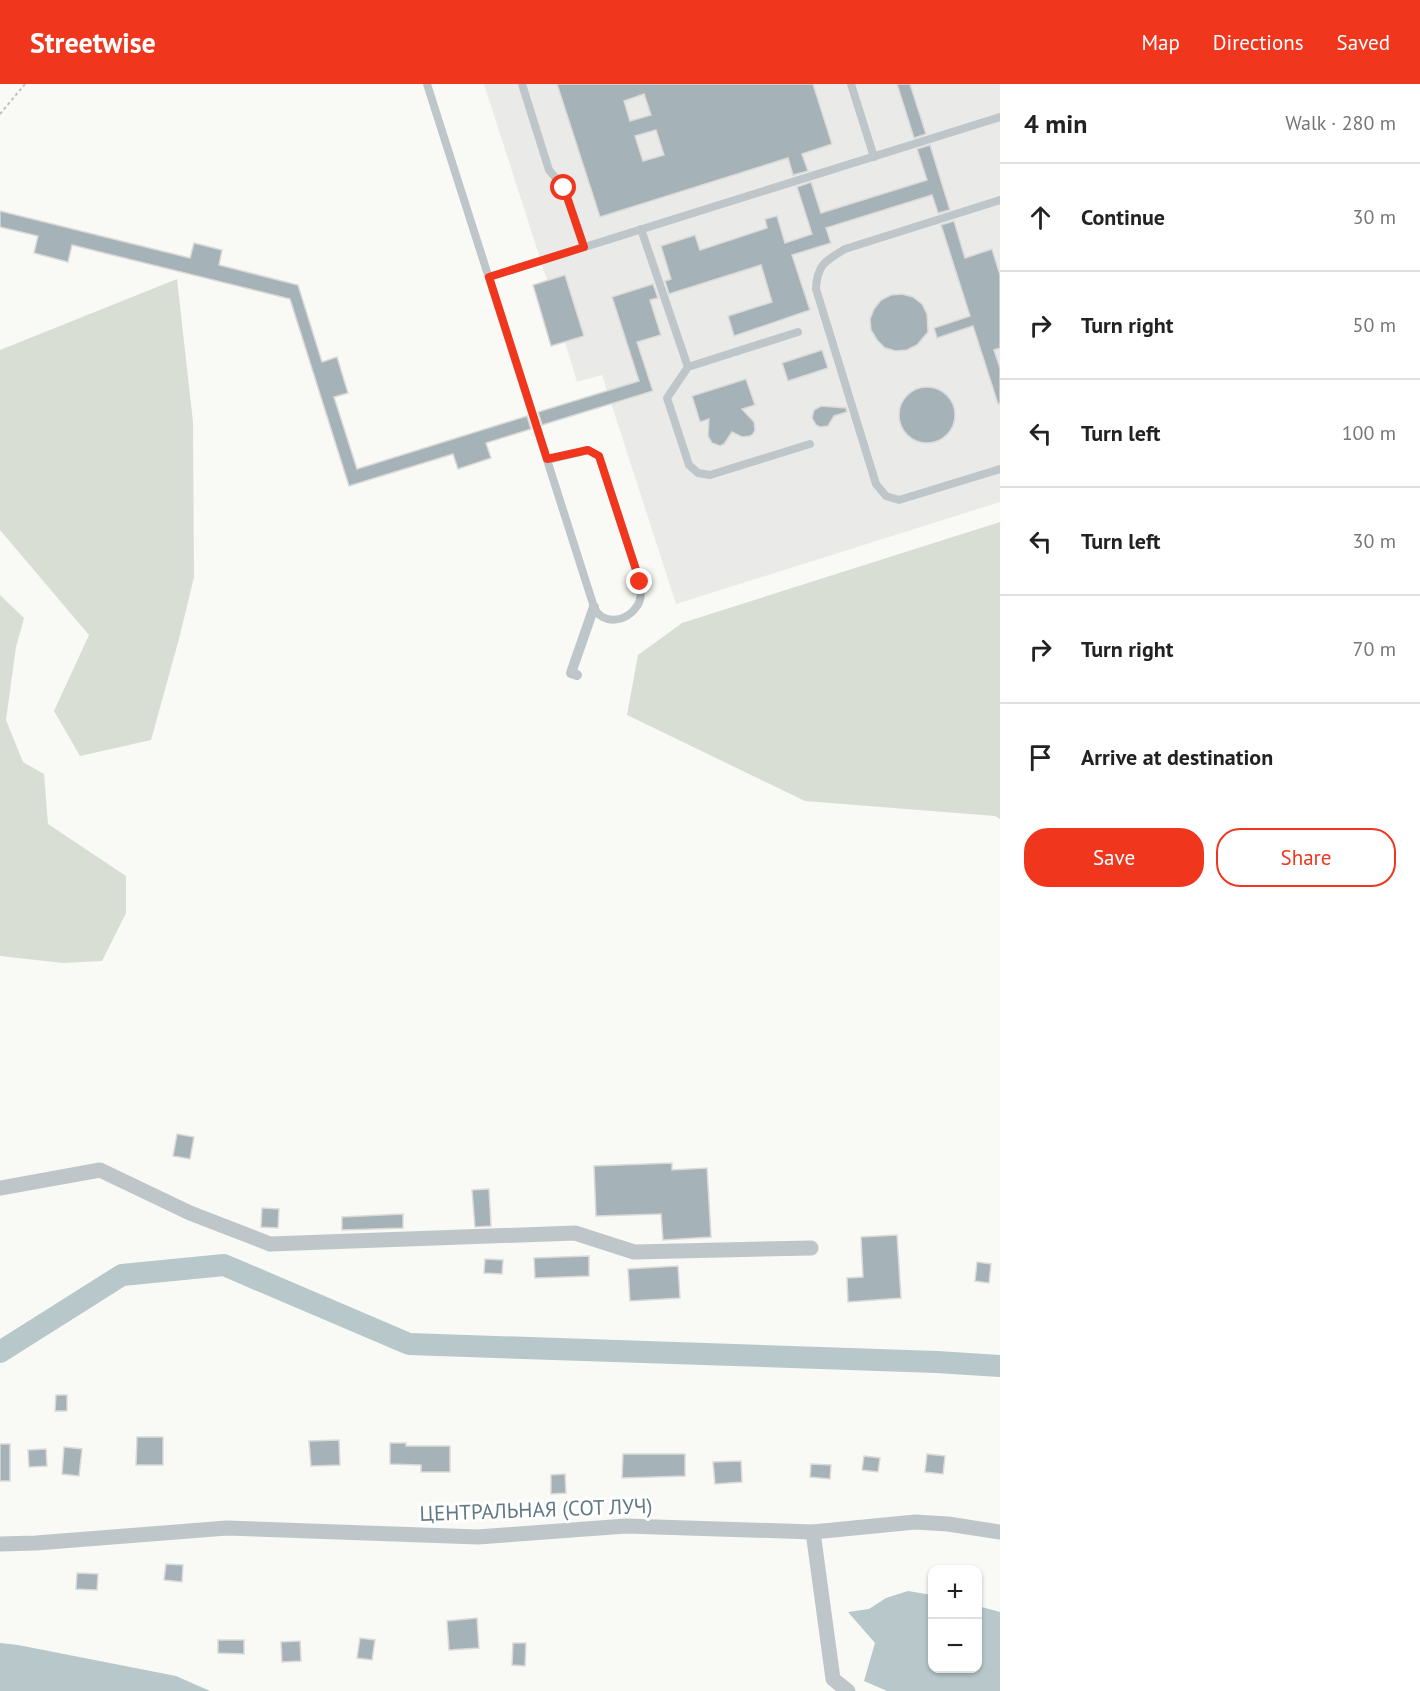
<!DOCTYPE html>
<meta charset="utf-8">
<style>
:root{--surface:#fff;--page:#f6f6f6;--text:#222;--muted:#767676;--line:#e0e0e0;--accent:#f1361e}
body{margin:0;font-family:"PT Sans",sans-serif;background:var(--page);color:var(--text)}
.controls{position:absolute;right:18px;bottom:18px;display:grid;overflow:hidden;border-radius:12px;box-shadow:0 2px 4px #0004}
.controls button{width:54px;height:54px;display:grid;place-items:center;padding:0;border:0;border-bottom:2px solid var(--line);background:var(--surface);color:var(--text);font:30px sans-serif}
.stop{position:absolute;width:18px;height:18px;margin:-14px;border:4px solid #f1361e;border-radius:50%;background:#fff}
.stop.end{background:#f1361e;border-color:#fff;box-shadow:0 2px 6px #0008}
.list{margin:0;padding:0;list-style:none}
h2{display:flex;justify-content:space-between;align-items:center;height:78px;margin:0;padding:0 24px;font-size:26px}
h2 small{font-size:20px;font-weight:400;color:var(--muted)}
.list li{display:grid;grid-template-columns:39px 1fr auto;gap:18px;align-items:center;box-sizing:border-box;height:108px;padding:0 24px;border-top:2px solid var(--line)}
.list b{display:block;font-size:22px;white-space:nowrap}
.list em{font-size:20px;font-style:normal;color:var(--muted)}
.actions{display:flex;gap:12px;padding:18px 24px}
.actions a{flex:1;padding:14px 0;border:2px solid var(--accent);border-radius:24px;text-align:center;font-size:21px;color:var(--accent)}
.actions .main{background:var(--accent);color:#fff}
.icon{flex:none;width:33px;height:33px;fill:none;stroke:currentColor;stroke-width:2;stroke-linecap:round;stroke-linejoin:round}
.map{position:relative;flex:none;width:1000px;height:1607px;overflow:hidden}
header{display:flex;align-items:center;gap:36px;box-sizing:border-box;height:84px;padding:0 30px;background:var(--accent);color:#fff}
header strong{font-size:28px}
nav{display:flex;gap:33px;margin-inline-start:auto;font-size:21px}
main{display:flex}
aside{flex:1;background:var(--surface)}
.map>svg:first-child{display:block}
.built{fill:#eaeae9}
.green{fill:#d9ded5}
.water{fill:#b7c7ca}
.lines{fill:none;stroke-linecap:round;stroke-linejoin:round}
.river{stroke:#b7c7ca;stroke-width:22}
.building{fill:#a5b2b7;stroke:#dbdad8;stroke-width:1.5;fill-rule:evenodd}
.path{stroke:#bcc0c3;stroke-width:2;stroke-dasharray:3 3;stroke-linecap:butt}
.service{stroke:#bfc6c9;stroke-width:8}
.pedestrian{stroke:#bfc6c9;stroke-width:10}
.minor{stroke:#bfc6c9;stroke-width:15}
.route{stroke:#f1361e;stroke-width:8}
.labels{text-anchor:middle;stroke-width:6;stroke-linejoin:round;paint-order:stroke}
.street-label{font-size:21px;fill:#617984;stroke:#fff}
</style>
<header>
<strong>Streetwise</strong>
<nav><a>Map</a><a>Directions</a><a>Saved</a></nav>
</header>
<main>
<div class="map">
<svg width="1000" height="1607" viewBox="0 0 1000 1607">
<rect width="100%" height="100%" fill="#f9f9f6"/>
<path class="built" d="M484 0H1000V418L676 520 602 291 577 298 565 258 551 262 533 201 547 196Z"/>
<g class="green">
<path d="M177 195 193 338 194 493 179 555 151 656 80 672 54 627 89 551 0 446V266Z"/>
<path d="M1000 438V735L995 732 805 717 627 631 638 571 682 539Z"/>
<path d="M0 511 24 534 16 563 6 636 23 678 44 690 48 740 126 792V829L102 877 63 879 0 872Z"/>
</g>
<g class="water">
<path d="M908 1507 932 1511V1584H978V1522L1000 1528V1607H887L864 1597 875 1559 848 1528 869 1525 886 1514Z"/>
<path d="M0 1559 18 1561 176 1592 210 1607H0Z"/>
</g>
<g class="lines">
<path class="river" d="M0 1268 122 1191 224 1181 409 1260 937 1278 1000 1282"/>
</g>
<g class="building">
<path d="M557 0H813L832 60 802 70 808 87 793 91 788 74 600 133ZM644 10 651 31 630 37 624 17ZM656 46 664 71 643 77 635 52Z"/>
<path d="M897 0H910L926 50 914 54Z"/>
<path d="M930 61 950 126 938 129 932 111 826 144 831 159 792 171 810 226 734 252 728 232 772 218 761 181 669 210 665 197 671 195 661 162 695 151 700 166 767 144 765 135 777 132 785 159 812 150 797 103 811 98 821 129 927 96 917 65Z"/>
<path d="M0 127 190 174 194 159 222 166 219 181 298 201 322 278 337 273 348 309 334 313 357 385 527 332 531 345 486 359 491 374 458 385 453 370 349 402 290 215 72 161 68 178 34 169 38 152 0 143Z"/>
<path d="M954 137 965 174 992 165 1000 191V264L994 266 1000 284V319L998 320 973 242 937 254 934 244 970 232 941 141Z"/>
<path d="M565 191 584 252 551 262 533 201Z"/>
<path d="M653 200 658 214 650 216 661 251 637 258 653 307 542 341 538 328 639 297 612 213Z"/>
<path d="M902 210 913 213 922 220 927 230 928 248 917 261 907 266 896 267 885 264 877 256 871 246 870 235 874 225 881 216 891 211Z"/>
<path d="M822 266 828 284 788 297 782 279Z"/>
<path d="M746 295 755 321 742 325 754 338 755 346 753 350 750 352 742 353 732 348 724 360 720 362 712 359 708 352 709 335 700 338 692 312Z"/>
<circle cx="927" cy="331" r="28"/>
<path d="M821 322 846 324 847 328 834 332 828 342 820 343 816 341 812 334 814 326Z"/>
<path d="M177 1050 194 1053 190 1075 173 1072Z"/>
<path d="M672 1079V1086L707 1084 711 1153 663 1156 661 1130 596 1132 594 1082Z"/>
<path d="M489 1105 491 1142 475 1143 472 1106Z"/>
<path d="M262 1124 279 1125 278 1144 261 1143Z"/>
<path d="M403 1130V1144L342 1146V1133Z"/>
<path d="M897 1151 901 1214 848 1218 847 1194 863 1193 861 1153Z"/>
<path d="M589 1172V1192L535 1194 534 1174Z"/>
<path d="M485 1175 503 1176 502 1190 484 1189Z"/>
<path d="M977 1178 991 1180 989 1199 975 1197Z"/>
<path d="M678 1182 680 1214 630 1217 628 1185Z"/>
<path d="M56 1311H67V1327H55Z"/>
<path d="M137 1353H163V1381H136Z"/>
<path d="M339 1356 340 1381 311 1382 309 1357Z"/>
<path d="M390 1359H406V1362H450V1388H421V1381L390 1380Z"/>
<rect x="0" y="1360" width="10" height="37"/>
<path d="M64 1363 82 1365 79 1392 62 1390Z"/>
<path d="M46 1365 47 1382 29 1383 28 1366Z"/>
<path d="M623 1370H685V1392L622 1394Z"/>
<path d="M927 1370 945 1372 943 1390 925 1388Z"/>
<path d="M864 1372 880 1374 878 1388 862 1386Z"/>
<path d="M741 1377 742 1398 715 1400 713 1378Z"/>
<path d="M811 1380 831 1381 830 1395 810 1393Z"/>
<path d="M565 1390 566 1409 551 1410V1391Z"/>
<path d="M166 1480 183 1481 182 1498 164 1496Z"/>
<path d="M77 1489 98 1490 97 1506 76 1505Z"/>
<path d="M477 1534 479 1564 449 1566 447 1537Z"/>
<path d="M360 1554 375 1556 372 1576 357 1574Z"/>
<path d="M218 1556H244V1570L218 1569Z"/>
<path d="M300 1557 301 1577 282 1578 281 1558Z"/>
<path d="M513 1559H526L525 1582 512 1581Z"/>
</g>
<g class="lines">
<path class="path" d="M0 30 25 0"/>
<g class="service">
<path d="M427 0 594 523C602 542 627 538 637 522 642 516 641 506 640 498L599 372 588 366 547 376"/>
<path d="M522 0 549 86 564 104 584 163"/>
<path d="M851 0 874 73"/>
<path d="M1000 116 845 165C825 177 817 181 816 205L876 400 886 412 899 416 1000 385"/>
<path d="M641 145 688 283 667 314 689 381 698 389 710 391 810 360"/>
<path d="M489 193 1000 33"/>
<path d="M688 283 798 248"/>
</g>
<path class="pedestrian" d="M577 591 571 589 594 523"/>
<g class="minor">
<path d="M0 1104 100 1086 190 1129 270 1160 575 1149 634 1168 811 1164"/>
<path d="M813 1448 833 1595 848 1607"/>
<path d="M0 1460 36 1459 227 1444 478 1453 626 1442 813 1448 915 1438 948 1440 1000 1448"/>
</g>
</g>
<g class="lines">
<path class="route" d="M564 104 584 163 489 193 547 375 588 366 599 372 640 498"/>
</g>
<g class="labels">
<g class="street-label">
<text transform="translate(536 1426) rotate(-2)" y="7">ЦЕНТРАЛЬНАЯ (СОТ ЛУЧ)</text>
</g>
</g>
</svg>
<div class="controls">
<button>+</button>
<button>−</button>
</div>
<div class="stop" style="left:564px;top:104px"></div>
<div class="stop end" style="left:640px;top:498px"></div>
</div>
<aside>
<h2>4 min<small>Walk · 280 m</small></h2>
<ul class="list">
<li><svg class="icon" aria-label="ahead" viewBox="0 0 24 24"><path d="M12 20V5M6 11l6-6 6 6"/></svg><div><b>Continue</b></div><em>30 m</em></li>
<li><svg class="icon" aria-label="right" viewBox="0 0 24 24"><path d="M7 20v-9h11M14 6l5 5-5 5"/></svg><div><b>Turn right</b></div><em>50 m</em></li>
<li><svg class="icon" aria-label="left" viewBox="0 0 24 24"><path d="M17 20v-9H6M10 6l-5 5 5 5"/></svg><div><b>Turn left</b></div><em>100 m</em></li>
<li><svg class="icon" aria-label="left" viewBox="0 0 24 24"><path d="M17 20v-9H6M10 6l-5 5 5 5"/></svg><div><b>Turn left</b></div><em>30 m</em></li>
<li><svg class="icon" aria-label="right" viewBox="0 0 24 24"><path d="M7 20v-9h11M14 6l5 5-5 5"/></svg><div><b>Turn right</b></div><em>70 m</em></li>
<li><svg class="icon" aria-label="arrive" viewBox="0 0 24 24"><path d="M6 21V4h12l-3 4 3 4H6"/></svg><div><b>Arrive at destination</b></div></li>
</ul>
<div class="actions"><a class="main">Save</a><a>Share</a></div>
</aside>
</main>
